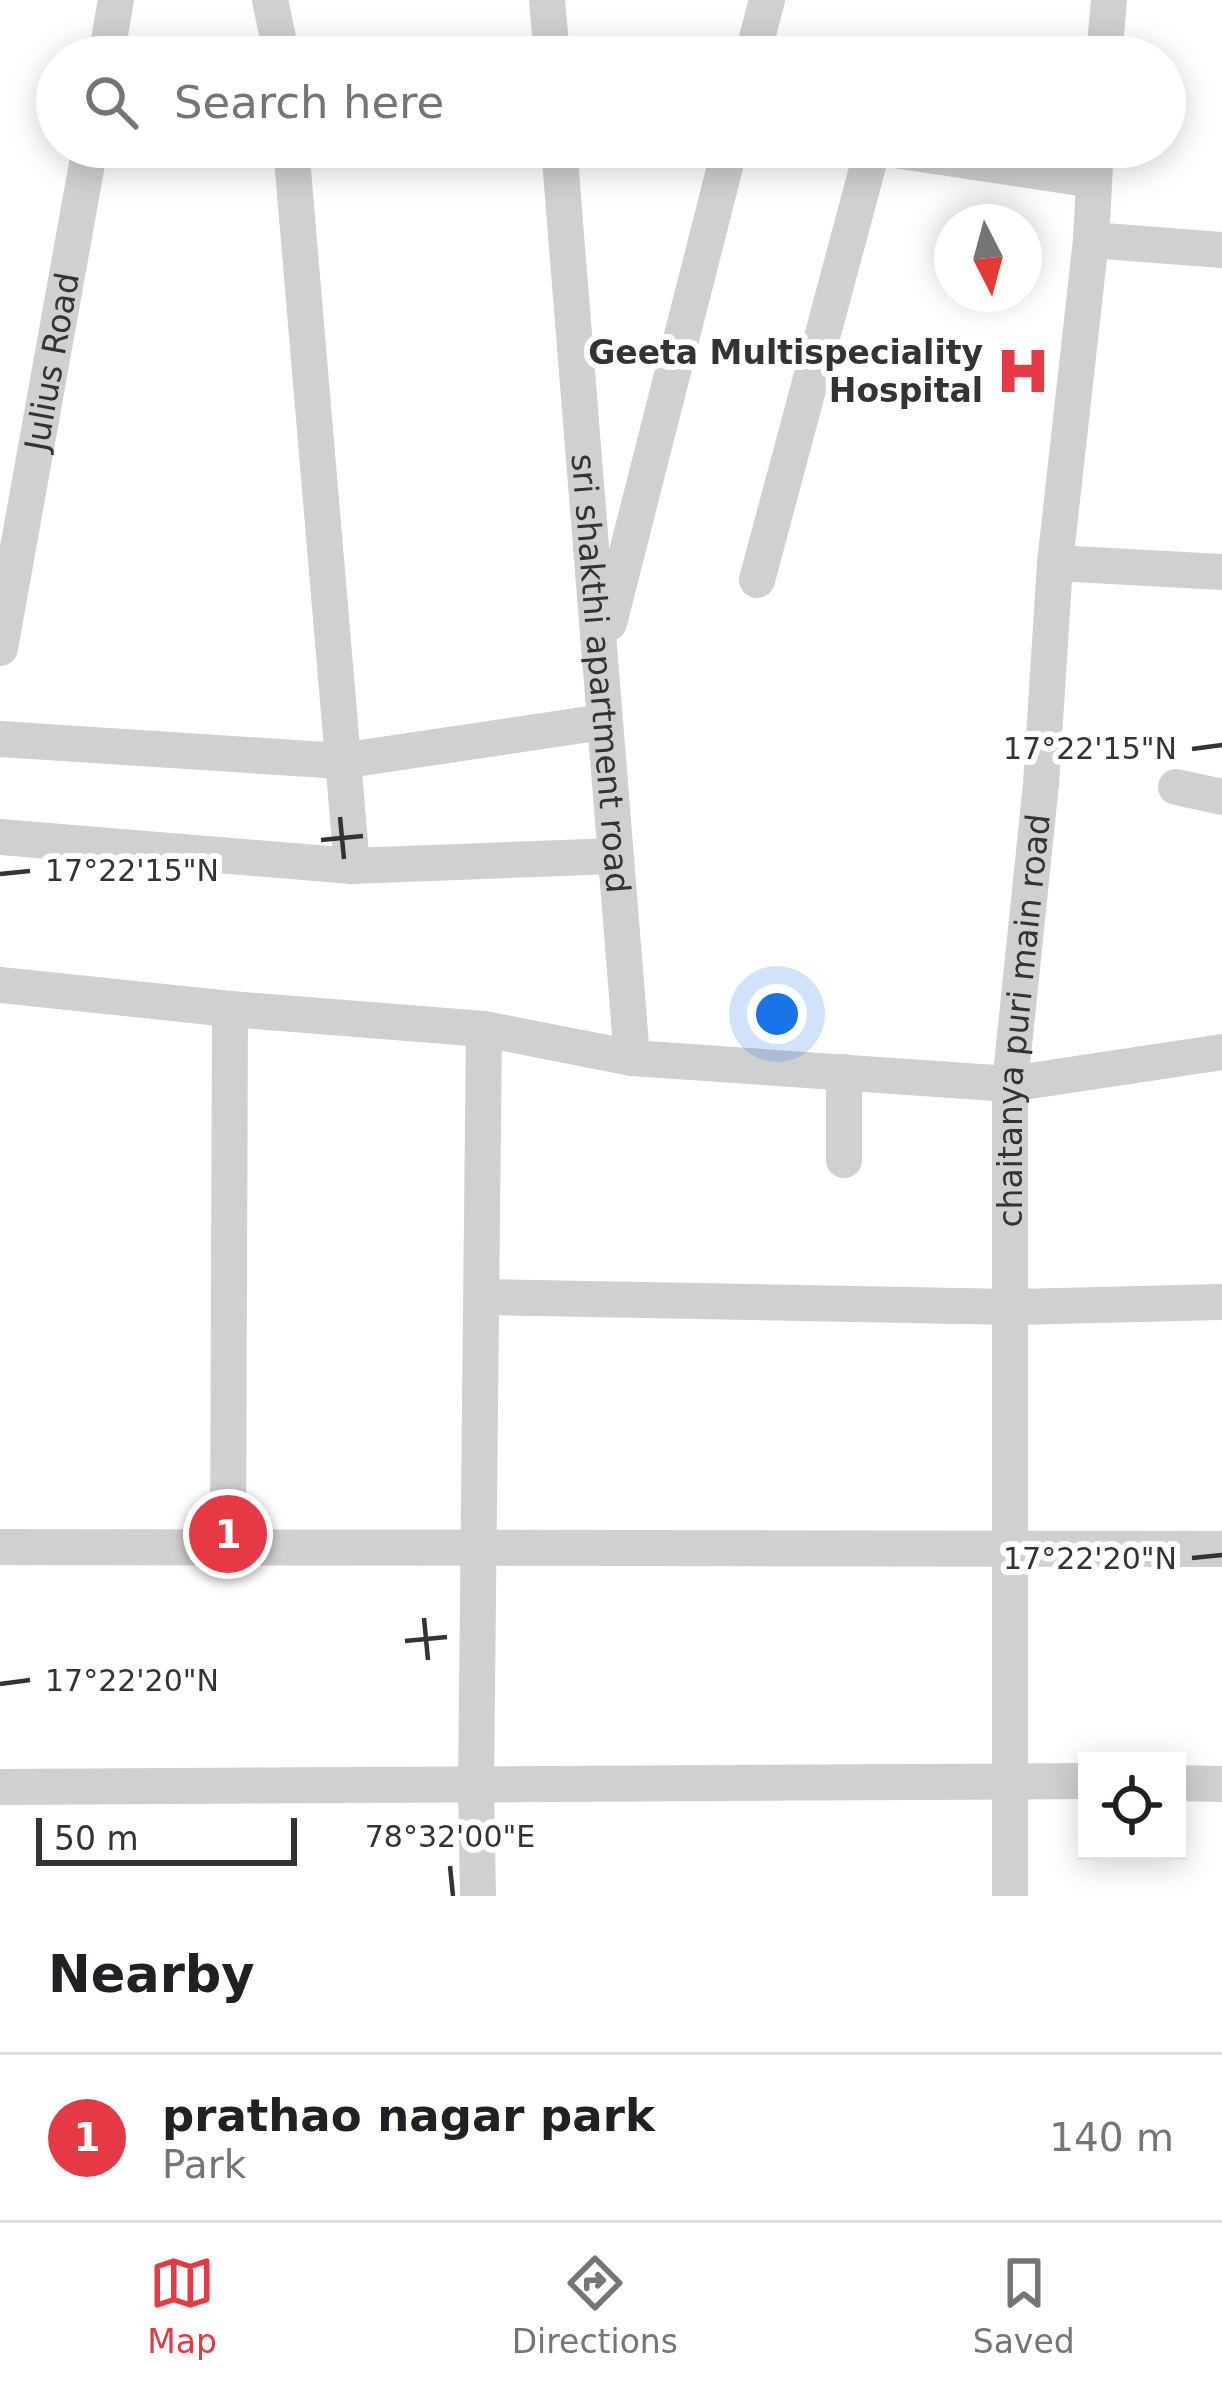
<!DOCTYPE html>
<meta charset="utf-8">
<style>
:root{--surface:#fff;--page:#f2f2f2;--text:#202124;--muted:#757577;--line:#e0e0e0;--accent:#e63946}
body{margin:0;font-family:"DejaVu Sans",sans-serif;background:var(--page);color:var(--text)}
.controls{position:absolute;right:36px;bottom:36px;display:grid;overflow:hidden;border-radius:0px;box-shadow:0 6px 30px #0003}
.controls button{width:108px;height:108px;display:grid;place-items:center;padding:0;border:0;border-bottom:3px solid var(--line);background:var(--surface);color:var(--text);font:60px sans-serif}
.compass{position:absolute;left:934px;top:204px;width:108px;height:108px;border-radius:50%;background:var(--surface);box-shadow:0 6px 30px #0003;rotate:174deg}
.scale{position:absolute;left:36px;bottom:30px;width:261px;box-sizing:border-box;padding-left:12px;border:6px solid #333;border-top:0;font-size:33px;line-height:42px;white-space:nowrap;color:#333;-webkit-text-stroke:9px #fff;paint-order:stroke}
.you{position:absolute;left:777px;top:1014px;width:42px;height:42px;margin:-30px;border:9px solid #fff;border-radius:50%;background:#1a73e8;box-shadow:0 0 0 18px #1a73e833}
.badge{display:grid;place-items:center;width:78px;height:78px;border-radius:50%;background:var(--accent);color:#fff;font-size:39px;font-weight:700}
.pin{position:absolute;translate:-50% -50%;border:6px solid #fff;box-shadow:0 3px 12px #0006}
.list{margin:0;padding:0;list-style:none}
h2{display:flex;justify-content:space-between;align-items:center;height:156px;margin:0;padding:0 48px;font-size:51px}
h2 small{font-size:39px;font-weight:400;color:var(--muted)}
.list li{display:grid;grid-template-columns:78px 1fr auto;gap:36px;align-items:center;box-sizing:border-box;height:168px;padding:0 48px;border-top:3px solid var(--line)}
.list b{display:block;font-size:45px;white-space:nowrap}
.list p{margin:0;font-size:39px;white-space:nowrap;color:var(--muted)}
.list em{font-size:39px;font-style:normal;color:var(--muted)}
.icon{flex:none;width:66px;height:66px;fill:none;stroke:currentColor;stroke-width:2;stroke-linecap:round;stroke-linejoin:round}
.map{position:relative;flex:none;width:1222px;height:1896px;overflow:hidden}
.search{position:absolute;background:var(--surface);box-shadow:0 6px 30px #0003;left:36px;right:36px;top:36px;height:132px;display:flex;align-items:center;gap:30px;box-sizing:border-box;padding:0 42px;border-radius:66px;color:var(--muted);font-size:45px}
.sheet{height:324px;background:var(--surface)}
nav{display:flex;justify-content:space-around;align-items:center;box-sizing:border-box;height:168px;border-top:3px solid var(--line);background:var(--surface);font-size:33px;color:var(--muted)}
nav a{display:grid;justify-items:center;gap:6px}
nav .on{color:var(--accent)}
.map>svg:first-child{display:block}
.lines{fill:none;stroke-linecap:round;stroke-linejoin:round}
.street{stroke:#d0d0d0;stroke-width:36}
.ticks{fill:none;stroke:#333;stroke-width:4.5}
.labels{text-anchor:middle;stroke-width:12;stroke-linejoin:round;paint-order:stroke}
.poi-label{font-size:33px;font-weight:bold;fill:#333;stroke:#fff;text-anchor:end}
.street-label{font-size:33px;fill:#333;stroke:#fff}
.ticks-label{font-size:30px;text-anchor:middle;fill:#333;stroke:#fff;stroke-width:12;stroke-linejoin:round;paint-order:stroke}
</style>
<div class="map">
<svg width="1222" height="1896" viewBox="0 0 1222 1896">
<rect width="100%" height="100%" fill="#fff"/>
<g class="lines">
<g class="street">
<path d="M270 0 282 57"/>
<path d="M547 0 552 57"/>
<path d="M106 57 116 0"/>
<path d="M752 57 767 0"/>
<path d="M1104 57 1109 0"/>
<path d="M291 147 352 866"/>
<path id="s1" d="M559 147 632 1058"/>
<path d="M874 147 1094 180"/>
<path d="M1091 240 1222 250"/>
<path d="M1055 563 1222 572"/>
<path d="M757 580 873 147"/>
<path d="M609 623 730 147"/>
<path id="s2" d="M0 648 90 147"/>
<path d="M0 739 341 761 603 722"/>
<path d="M1176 787 1222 797"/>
<path d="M0 837 352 866 615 856"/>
<path d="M0 985 230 1009 484 1029 632 1058 1010 1084 1222 1052"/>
<path d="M844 1160V1072"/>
<path d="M482 1297 1013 1307 1222 1302"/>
<path d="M0 1547 1222 1549"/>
<path d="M228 1548 230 1009"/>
<path d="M1177 1783 1222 1784"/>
<path d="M0 1787 1087 1781"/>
<path d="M478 1896 476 1786 484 1029"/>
<path id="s3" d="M1010 1896V1084L1041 784 1055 563 1091 240 1096 147"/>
</g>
</g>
<path class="ticks" d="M1192 749 1222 745M340 817 344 859M321 840 363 836M0 874 30 871M1192 1558 1222 1555M424 1618 428 1660M405 1641 447 1637M0 1684 30 1680M450 1866 453 1896"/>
<defs>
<symbol id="hospital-bare" viewBox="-9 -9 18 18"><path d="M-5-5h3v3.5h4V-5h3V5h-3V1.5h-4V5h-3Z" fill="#e63946" stroke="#fff" stroke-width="2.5" paint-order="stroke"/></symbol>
</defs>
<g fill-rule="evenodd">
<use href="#hospital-bare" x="985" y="333" width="76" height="76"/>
</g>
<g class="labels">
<g class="poi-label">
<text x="983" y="364">Geeta Multispeciality<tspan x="983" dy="38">Hospital</tspan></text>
</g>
<g class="street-label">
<text dy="12" stroke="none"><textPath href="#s2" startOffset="291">Julius Road</textPath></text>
<text dy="12" stroke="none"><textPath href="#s1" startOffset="528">sri shakthi apartment road</textPath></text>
<text dy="12" stroke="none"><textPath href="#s3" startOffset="876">chaitanya puri main road</textPath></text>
</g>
</g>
<g class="ticks-label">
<text x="1090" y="759">17°22'15"N</text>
<text x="132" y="881">17°22'15"N</text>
<text x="1090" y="1569">17°22'20"N</text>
<text x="132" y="1691">17°22'20"N</text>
<text x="450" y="1847">78°32'00"E</text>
</g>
</svg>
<div class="controls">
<button><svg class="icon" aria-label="locate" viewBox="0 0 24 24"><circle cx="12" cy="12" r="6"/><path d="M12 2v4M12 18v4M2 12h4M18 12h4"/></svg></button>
</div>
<svg class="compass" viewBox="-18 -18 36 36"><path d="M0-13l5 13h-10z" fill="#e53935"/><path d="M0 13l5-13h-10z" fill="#757577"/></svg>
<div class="scale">50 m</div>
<div class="you"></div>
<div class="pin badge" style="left:228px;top:1534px">1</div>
<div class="search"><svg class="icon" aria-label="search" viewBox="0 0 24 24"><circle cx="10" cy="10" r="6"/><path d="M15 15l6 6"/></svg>Search here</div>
</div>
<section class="sheet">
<h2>Nearby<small></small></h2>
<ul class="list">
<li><span class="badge">1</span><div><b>prathao nagar park</b><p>Park</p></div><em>140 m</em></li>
</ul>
</section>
<nav>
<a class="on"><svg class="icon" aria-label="map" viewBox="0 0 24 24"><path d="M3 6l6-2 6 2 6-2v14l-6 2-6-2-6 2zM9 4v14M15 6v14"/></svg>Map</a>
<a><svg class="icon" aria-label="directions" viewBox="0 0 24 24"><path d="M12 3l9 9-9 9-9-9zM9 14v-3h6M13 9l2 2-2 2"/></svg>Directions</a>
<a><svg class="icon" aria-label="saved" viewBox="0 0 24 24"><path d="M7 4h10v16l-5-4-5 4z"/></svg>Saved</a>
</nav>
